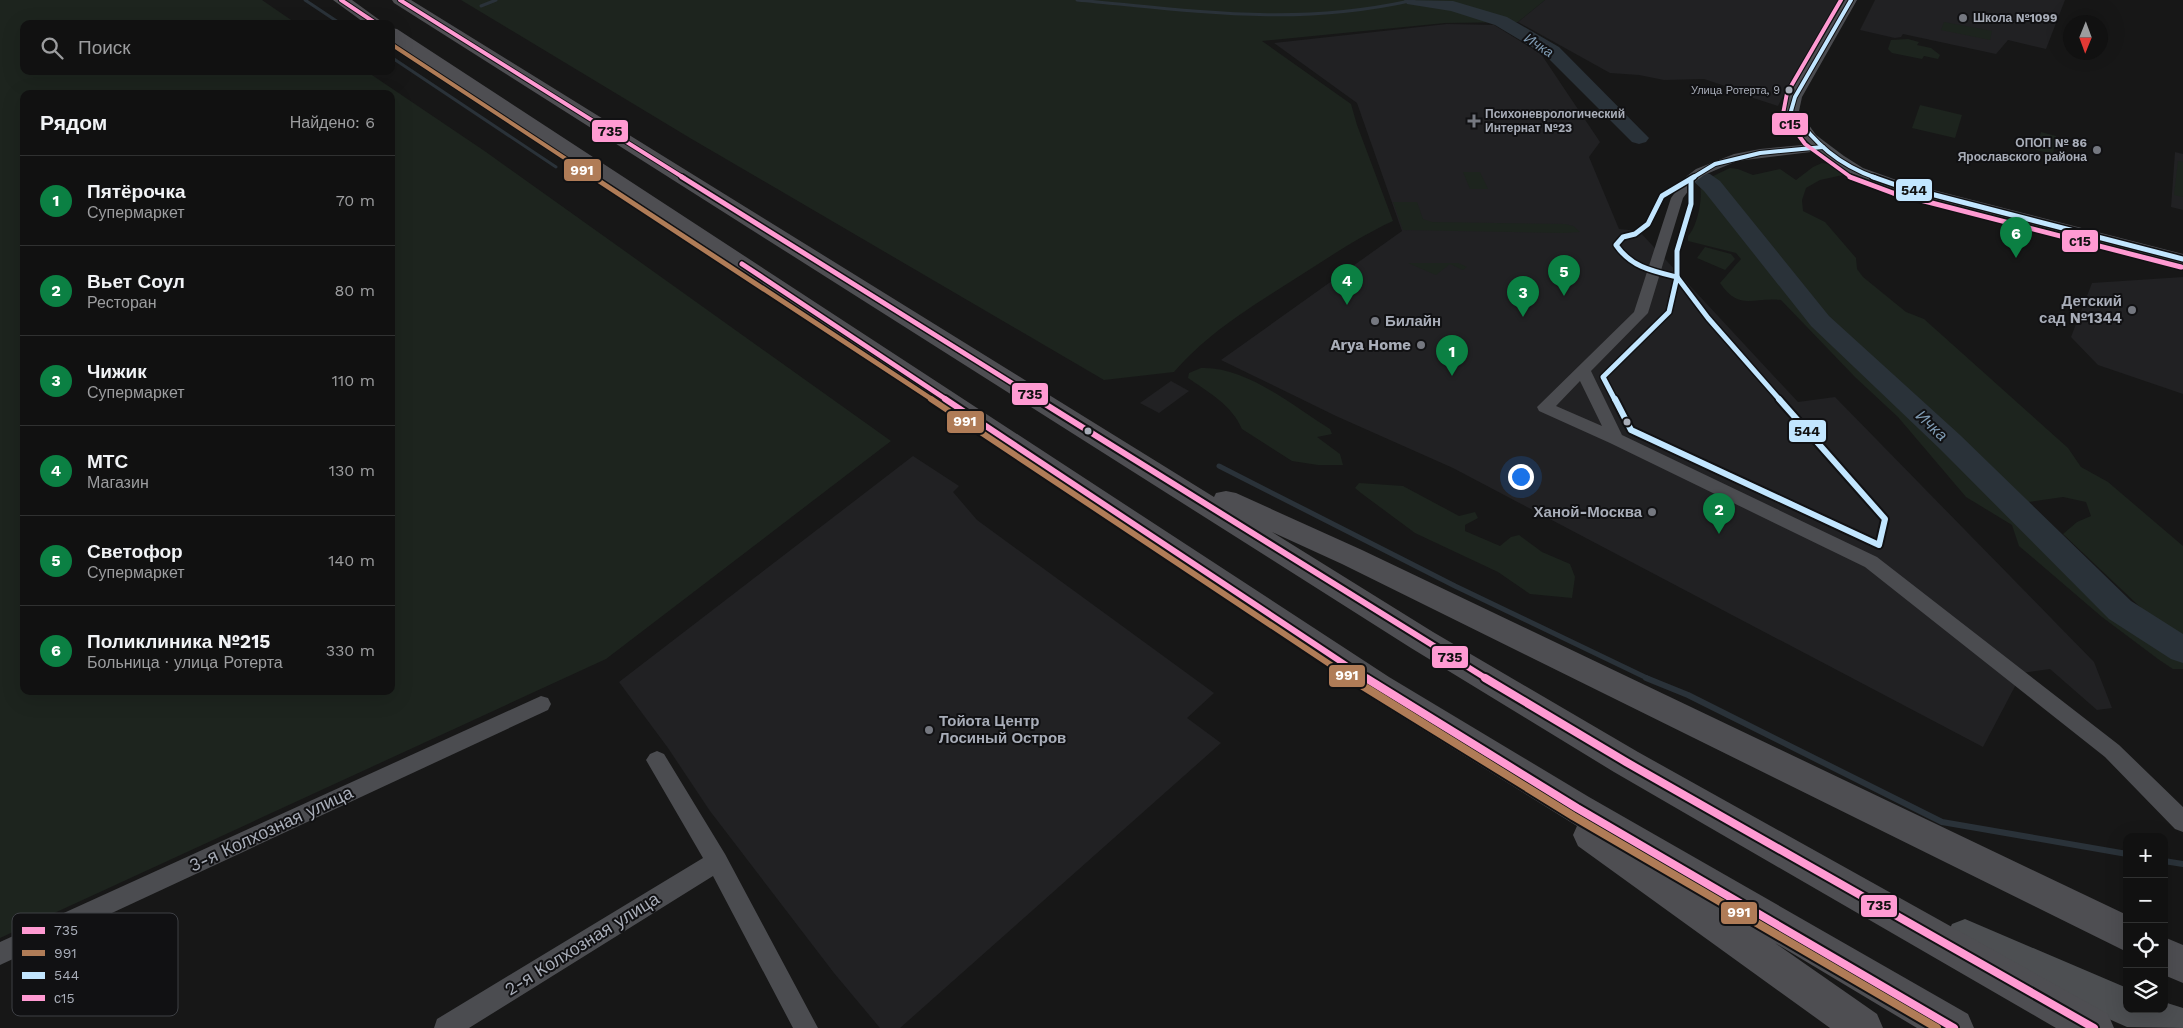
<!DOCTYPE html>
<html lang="ru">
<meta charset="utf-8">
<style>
:root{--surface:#111;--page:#1a1a1a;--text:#f1f3f6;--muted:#9c9d9f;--line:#303131;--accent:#0b8043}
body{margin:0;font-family:"Work Sans",sans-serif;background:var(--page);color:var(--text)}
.controls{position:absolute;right:15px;bottom:15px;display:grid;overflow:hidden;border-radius:10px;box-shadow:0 5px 20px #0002}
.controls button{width:45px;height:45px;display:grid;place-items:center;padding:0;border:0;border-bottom:1px solid var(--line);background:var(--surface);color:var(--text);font:25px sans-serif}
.compass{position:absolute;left:2063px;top:15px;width:45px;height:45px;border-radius:50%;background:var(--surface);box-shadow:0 5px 20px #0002;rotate:181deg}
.you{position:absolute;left:1520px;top:476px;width:18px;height:18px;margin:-12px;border:4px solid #fff;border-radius:50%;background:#1a73e8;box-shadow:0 0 0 8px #1a73e833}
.badge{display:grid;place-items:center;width:32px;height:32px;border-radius:50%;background:var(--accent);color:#fff;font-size:16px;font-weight:700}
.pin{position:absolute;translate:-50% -41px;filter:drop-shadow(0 1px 2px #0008)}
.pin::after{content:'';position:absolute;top:26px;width:18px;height:15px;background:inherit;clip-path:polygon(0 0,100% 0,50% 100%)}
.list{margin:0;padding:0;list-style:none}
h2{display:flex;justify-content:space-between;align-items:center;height:65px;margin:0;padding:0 20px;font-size:21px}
h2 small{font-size:16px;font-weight:400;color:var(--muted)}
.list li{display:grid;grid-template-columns:32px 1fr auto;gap:15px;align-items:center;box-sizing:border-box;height:90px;padding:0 20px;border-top:1px solid var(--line)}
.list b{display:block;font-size:19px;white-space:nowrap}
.list p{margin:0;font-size:16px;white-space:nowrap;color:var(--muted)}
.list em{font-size:16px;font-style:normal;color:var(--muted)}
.icon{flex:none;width:28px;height:28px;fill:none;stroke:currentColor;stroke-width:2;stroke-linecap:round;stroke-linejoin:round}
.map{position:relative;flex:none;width:2183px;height:1028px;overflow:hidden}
.search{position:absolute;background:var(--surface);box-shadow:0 5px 20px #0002;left:20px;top:20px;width:375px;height:55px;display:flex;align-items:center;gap:12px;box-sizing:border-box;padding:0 18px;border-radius:10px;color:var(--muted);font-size:19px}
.panel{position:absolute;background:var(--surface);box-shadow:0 5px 20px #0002;left:20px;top:90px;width:375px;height:605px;border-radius:10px}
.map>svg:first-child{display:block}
.built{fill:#212123}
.green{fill:#1d241e;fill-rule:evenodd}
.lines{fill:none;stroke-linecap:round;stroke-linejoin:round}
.stream-far2{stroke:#2a3239;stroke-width:3}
.stream-far1{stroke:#2a3239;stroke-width:5}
.stream{stroke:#2a3239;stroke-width:6}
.river{fill:#2a3239;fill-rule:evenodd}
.minor{fill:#4b4c50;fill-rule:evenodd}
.tertiary{fill:#4b4c50;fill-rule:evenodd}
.primary{fill:#4d4f52;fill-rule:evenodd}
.trunk{fill:#4e4e52;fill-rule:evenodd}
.bus-1-far3-casing{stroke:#111113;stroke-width:6}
.bus-1-far2-casing{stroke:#111113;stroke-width:8}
.bus-1-far1-casing{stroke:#111113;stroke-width:10}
.bus-1-casing{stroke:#111113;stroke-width:12}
.bus-2-far3-casing{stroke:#111113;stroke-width:6}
.bus-2-far2-casing{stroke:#111113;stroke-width:8}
.bus-2-far1-casing{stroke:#111113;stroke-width:10}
.bus-2-casing{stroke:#111113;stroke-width:12}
.bus-3-far2-casing{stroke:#111113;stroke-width:6}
.bus-3-far1-casing{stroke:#111113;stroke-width:8}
.bus-3-casing{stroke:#111113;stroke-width:10}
.bus-4-far1-casing{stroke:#111113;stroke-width:6}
.bus-4-casing{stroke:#111113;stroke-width:8}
.bus-1-far3{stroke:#ff9ad2;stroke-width:4}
.bus-1-far2{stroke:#ff9ad2;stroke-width:5}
.bus-1-far1{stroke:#ff9ad2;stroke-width:6}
.bus-1{stroke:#ff9ad2;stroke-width:8}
.bus-2-far3{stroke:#b07c57;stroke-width:4}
.bus-2-far2{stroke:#b07c57;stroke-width:5}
.bus-2-far1{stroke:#b07c57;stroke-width:6}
.bus-2{stroke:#b07c57;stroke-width:8}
.bus-3-far2{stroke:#c2e6ff;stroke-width:4}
.bus-3-far1{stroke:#c2e6ff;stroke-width:5}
.bus-3{stroke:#c2e6ff;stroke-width:6}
.bus-4-far1{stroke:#ff9ad2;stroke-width:4}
.bus-4{stroke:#ff9ad2;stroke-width:5}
.poi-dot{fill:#757880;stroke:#111113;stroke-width:2}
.bus-dot{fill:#a8adb8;stroke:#111113;stroke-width:2}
.labels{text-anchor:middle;stroke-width:4;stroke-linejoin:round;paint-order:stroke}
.far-bus-label{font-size:11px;fill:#a8adb8;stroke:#111113;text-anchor:end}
.far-poi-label{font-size:12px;font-weight:bold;fill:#a8adb8;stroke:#111113;text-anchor:start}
.far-water-label{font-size:14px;font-style:italic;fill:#7f9bb3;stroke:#111113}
.poi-label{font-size:15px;font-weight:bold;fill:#a8adb8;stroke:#111113;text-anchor:end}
.water-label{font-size:16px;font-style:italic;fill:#7f9bb3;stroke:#111113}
.near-street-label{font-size:18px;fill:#a8adb8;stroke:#111113}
.key{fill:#111113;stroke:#3e4045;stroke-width:1}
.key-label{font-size:14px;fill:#a8adb8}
.line-badge{stroke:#111113;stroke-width:2}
.badge-label{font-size:14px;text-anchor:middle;font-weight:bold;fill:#fff}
.pale-badge-label{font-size:14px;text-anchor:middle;font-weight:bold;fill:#111}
</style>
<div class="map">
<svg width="2183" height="1028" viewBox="0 0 2183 1028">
<rect width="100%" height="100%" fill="#171717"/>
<g class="built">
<path d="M1545 0H1840L1793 76 1778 106 1741 94 1734 89 1704 79 1664 80 1639 75 1610 73 1518 22Z"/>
<path d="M1875 0H2065L2046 49 2008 40 1996 54 1903 34 1901 37 1895 38 1860 30Z"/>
<path d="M1447 24 1494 25 1541 54 1600 142 1589 157 1619 229 1639 231 1798 402 1835 397 2094 662 2112 708 2097 710 2050 669 2022 673 1983 747 1453 468 1336 416 1221 360 1402 231 1357 103 1274 43Z"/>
<path d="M2175 152 2183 154V210L2171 207Z"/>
<path d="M2183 277V394L2098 365 2071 337 2092 283Z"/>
<path d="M1171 381 1189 391 1159 413 1140 403Z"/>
<path d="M913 456 959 486 953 492 977 520 1214 693 1187 718 1221 743 900 1028H880L834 973 710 811 668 748 619 682Z"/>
</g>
<g class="green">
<path d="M0 0H262L297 24H24V71H366L486 152 891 441 606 659 0 938ZM24 94H391V691H24Z"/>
<path d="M461 0H1545L1518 22 1445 23 1262 41 1351 104 1357 125 1393 221C1360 236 1331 256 1301 275 1253 306 1212 329 1174 372L1104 380 690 138Z"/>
<path d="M1944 22 1992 31 1990 40 1941 30Z"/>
<path d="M1908 39 1919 42 1917 45 1931 48 1940 55 1938 59 1924 56 1922 59 1892 53 1888 49 1891 40Z"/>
<path d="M1920 105 1962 115 1955 138 1912 128Z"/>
<path d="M2041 132 2056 136 2053 154 2036 150Z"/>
<path d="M2178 161 2183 162V197L2174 195Z"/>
<path d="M1822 163 1835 165 1842 171 1843 175 1820 180 1806 188 1802 200 1803 211 1825 222 1856 258 1857 269 1863 277 1906 312 1924 319 2068 448 2081 467 2108 482 2183 546V639L2157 623 2063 534 2077 522 2091 516 2086 502 2063 497 2022 503 1826 321 1716 185 1709 178 1730 168 1738 169 1753 175 1780 169 1796 180 1813 167Z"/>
<path d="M1463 172H1480L1488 189H1470Z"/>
<path d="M1704 184 1817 323 2114 609 2141 630 2183 655V669H2173L2158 659 2102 617 2019 546 2012 525 1966 497 1898 417 1855 377 1781 300C1752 297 1739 311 1720 283L1741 259 1736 253 1688 241V236C1697 227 1703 199 1700 186Z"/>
<path d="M1393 202H1417L1423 219 1432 222 1565 224 1573 226 1580 232 1562 233 1403 230Z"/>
<path d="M1705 247 1731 254 1735 259 1725 270 1697 258Z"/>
<path d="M1408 263H1458L1467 267 1463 270 1450 264 1436 275Z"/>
<path d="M1201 368C1246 366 1293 406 1330 429L1332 434 1317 437 1340 454 1343 465H1318L1292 461 1242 429C1232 405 1208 392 1188 378L1189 373Z"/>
<path d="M1359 483 1403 486 1459 516 1475 512 1478 518 1465 525V531L1500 546 1511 537 1519 535 1542 552 1570 564 1575 577 1572 598 1530 594 1498 572 1415 533 1361 493 1355 488Z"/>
</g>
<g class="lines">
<g class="stream-far2">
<path d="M305 0 341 24"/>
<path d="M1077 0C1196 11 1295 27 1414 0"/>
<path d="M481 6 496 0"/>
<path d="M391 57 556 167"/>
</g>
<path class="stream-far1" d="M1219 466 1455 586 1649 679"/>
<g class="stream">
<path d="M1646 678 1688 695 1942 822 2127 854"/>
<path d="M2164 861 2183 864"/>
</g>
<g class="river">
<path d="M1404 0 1453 1 1507 17 1559 47 1649 138 1646 142 1639 144 1632 142 1545 55 1495 25 1451 11 1407 4Z"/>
<path d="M1702 172 1710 174 1720 181 1829 316 1960 435 2131 601 2183 634V663L2171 659 2109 619 1940 449 1811 326 1704 191 1691 179 1694 174Z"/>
</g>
<g class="minor">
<path d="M1823 143 1829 147 1827 150 1737 161 1704 175 1695 182 1683 198 1648 313 1591 371 1622 435 1877 557 2119 745 2183 807V832L2175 829 2105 757 1865 567 1610 443 1539 411 1537 407 1634 312 1671 198 1687 176 1696 169 1734 154 1760 149ZM1580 381 1602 426 1556 406Z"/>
<path d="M541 696 548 698 551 704 548 710 0 965V942Z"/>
<path d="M657 751 664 754 725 854 818 1028H793L713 876 469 1028H434L437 1019 703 858 646 760 650 754Z"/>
</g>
<path class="tertiary" d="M1845 0H1857L1802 97 1799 111 1816 135 1844 156 1863 168 1902 182 2183 254V264L1890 188C1877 184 1862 180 1850 174 1822 159 1801 137 1783 111L1788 97Z"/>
<path class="primary" d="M1965 919 2127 988V1009H2164V1002L2183 1008V1028L2127 1027 1952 950 1946 937 1952 924Z"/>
<g class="trunk">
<path d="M333 0H352L385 24H366Z"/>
<path d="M392 0H411L1214 497 1216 493 1226 491 1236 493 1362 550 2127 915V952L1342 564 1272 532 1433 632 1638 752 2108 1014 2114 1028H2056L1614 772 1411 648 394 3Z"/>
<path d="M391 28 397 29 1389 677 1589 797 1968 1014 1974 1028H1917L1775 943 1877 1014 1883 1028H1830L1578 846 1573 835 1577 826 1367 695 1017 457 391 41Z"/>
<path d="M2164 937 2183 945V983L2164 975Z"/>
</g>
<defs>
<g id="bus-1-far3">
<path d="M341 0 377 24"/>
<path d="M400 0 684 178"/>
</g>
<g id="bus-1-far2">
<path d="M682 177 1039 400"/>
<path d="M742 264 947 400"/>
</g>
<g id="bus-1-far1">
<path d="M945 399 1367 679"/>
<path d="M1037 399 1487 679"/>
</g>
<g id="bus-1">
<path d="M1366 678 1577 808 1954 1028"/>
<path d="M1485 678 1626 762 2094 1028"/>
</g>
<path id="bus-2-far3" d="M391 44 595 178"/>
<path id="bus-2-far2" d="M593 177 933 400"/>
<path id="bus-2-far1" d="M931 399 1352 679"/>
<path id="bus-2" d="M1350 678 1573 816 1937 1028"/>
<g id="bus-3-far2">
<path d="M1851 0 1795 97 1791 111C1816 144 1837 164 1876 178"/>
<path d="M1692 178 1715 164 1760 153 1823 147"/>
</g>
<g id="bus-3-far1">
<path d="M1873 177 1896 185 2183 259"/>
<path d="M1677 277C1652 271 1631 267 1616 245L1623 237 1635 234 1648 224 1662 196 1694 177"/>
<path d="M1677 277V251L1691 204V179"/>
<path d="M1615 400 1603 377 1669 312 1677 277 1708 318 1780 400"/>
</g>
<path id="bus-3" d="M1615 399 1631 430 1879 545 1885 519 1779 399"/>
<path id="bus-4-far1" d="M1841 0 1787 93 1783 114 1805 144 1852 178"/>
<path id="bus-4" d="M1850 177 1893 193 2181 267"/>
</defs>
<use href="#bus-1-far3" class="bus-1-far3-casing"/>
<use href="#bus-1-far2" class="bus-1-far2-casing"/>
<use href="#bus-1-far1" class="bus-1-far1-casing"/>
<use href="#bus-1" class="bus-1-casing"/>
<use href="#bus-2-far3" class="bus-2-far3-casing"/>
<use href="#bus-2-far2" class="bus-2-far2-casing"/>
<use href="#bus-2-far1" class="bus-2-far1-casing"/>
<use href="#bus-2" class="bus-2-casing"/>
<use href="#bus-3-far2" class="bus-3-far2-casing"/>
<use href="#bus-3-far1" class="bus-3-far1-casing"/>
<use href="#bus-3" class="bus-3-casing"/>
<use href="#bus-4-far1" class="bus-4-far1-casing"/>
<use href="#bus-4" class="bus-4-casing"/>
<use href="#bus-1-far3" class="bus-1-far3"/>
<use href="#bus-1-far2" class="bus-1-far2"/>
<use href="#bus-1-far1" class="bus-1-far1"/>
<use href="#bus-1" class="bus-1"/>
<use href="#bus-2-far3" class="bus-2-far3"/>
<use href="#bus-2-far2" class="bus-2-far2"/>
<use href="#bus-2-far1" class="bus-2-far1"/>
<use href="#bus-2" class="bus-2"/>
<use href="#bus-3-far2" class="bus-3-far2"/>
<use href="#bus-3-far1" class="bus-3-far1"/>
<use href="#bus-3" class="bus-3"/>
<use href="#bus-4-far1" class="bus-4-far1"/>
<use href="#bus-4" class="bus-4"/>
</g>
<g class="poi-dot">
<circle cx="1963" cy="18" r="5"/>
<path d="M1471.5 113.5h5v5h5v5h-5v5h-5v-5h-5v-5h5z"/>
<circle cx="2097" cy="150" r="5"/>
<circle cx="2132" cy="310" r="5"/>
<circle cx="1375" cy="321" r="5"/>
<circle cx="1421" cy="345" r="5"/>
<circle cx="1652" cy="512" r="5"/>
<circle cx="929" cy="730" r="5"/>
</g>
<g class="bus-dot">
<circle cx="1789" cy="90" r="4.5"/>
<circle cx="1627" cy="422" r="4.5"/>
<circle cx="1088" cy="431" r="4.5"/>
</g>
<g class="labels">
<g class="far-bus-label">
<text x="1780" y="94">Улица Ротерта, 9</text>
</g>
<g class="far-poi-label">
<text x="1973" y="22">Школа №1099</text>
<text x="1485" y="118">Психоневрологический<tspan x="1485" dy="14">Интернат №23</tspan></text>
<text x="2087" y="147" text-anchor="end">ОПОП № 86<tspan x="2087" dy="14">Ярославского района</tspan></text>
</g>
<g class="far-water-label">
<text transform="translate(1539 45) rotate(33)" y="5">Ичка</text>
</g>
<g class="poi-label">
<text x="2122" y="306">Детский<tspan x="2122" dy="17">сад №1344</tspan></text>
<text x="1385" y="326" text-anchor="start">Билайн</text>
<text x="1411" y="350">Arya Home</text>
<text x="1642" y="517">Ханой-Москва</text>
<text x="939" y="726" text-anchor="start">Тойота Центр<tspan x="939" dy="17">Лосиный Остров</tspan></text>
</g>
<g class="water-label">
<text transform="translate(1932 425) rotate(43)" y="6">Ичка</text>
</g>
<g class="near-street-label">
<text transform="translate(271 829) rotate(-25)" y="6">3-я Колхозная улица</text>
<text transform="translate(582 944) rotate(-32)" y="6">2-я Колхозная улица</text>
</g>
</g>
<rect x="12" y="913" width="166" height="103" rx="8" class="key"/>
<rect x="22" y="927" width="23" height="7" fill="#ff9ad2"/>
<rect x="22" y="950" width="23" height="6" fill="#b07c57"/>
<rect x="22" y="972" width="23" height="7" fill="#c2e6ff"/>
<rect x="22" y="995" width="23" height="6" fill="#ff9ad2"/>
<g class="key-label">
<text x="54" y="935">735</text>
<text x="54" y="958">991</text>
<text x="54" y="980">544</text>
<text x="54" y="1003">с15</text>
</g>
<g class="line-badge">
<rect x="1771" y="112" width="38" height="24" rx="5" fill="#ff9ad2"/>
<rect x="591" y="119" width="38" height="24" rx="5" fill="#ff9ad2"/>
<rect x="563" y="158" width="39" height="24" rx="5" fill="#b07c57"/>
<rect x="1895" y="178" width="38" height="24" rx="5" fill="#c2e6ff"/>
<rect x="2061" y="229" width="38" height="24" rx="5" fill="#ff9ad2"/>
<rect x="1011" y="382" width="38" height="24" rx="5" fill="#ff9ad2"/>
<rect x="946" y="410" width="39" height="24" rx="5" fill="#b07c57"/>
<rect x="1788" y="419" width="39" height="24" rx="5" fill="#c2e6ff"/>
<rect x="1431" y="645" width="38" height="24" rx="5" fill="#ff9ad2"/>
<rect x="1328" y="664" width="38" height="24" rx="5" fill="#b07c57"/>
<rect x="1860" y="894" width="38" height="24" rx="5" fill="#ff9ad2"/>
<rect x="1720" y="901" width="38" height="24" rx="5" fill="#b07c57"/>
</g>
<g class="badge-label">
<text x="582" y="175">991</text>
<text x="965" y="426">991</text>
<text x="1347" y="680">991</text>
<text x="1739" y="917">991</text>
</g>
<g class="pale-badge-label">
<text x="1790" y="129">с15</text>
<text x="610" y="136">735</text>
<text x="1914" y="195">544</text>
<text x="2080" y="246">с15</text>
<text x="1030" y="399">735</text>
<text x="1807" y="436">544</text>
<text x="1450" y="662">735</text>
<text x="1879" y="910">735</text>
</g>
</svg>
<div class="controls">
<button>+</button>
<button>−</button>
<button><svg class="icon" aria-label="locate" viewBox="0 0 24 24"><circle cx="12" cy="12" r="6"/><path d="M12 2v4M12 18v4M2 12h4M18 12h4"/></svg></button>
<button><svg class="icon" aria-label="layers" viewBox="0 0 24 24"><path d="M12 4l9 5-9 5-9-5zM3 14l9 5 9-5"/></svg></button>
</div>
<svg class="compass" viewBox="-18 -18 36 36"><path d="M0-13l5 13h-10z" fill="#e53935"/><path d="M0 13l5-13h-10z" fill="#9c9d9f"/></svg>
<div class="you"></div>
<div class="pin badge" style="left:1452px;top:376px">1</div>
<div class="pin badge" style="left:1719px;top:534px">2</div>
<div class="pin badge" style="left:1523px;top:317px">3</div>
<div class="pin badge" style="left:1347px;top:305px">4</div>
<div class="pin badge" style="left:1564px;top:296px">5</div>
<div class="pin badge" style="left:2016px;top:258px">6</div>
<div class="search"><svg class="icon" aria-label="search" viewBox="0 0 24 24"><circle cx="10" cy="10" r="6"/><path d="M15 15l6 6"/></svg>Поиск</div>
<section class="panel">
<h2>Рядом<small>Найдено: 6</small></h2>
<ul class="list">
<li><span class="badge">1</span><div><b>Пятёрочка</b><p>Супермаркет</p></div><em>70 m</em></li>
<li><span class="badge">2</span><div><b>Вьет Соул</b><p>Ресторан</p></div><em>80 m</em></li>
<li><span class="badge">3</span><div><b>Чижик</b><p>Супермаркет</p></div><em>110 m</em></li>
<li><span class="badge">4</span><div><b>МТС</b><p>Магазин</p></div><em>130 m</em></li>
<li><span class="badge">5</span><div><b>Светофор</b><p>Супермаркет</p></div><em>140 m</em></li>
<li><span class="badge">6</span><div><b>Поликлиника №215</b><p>Больница · улица Ротерта</p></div><em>330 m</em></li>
</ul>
</section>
</div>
